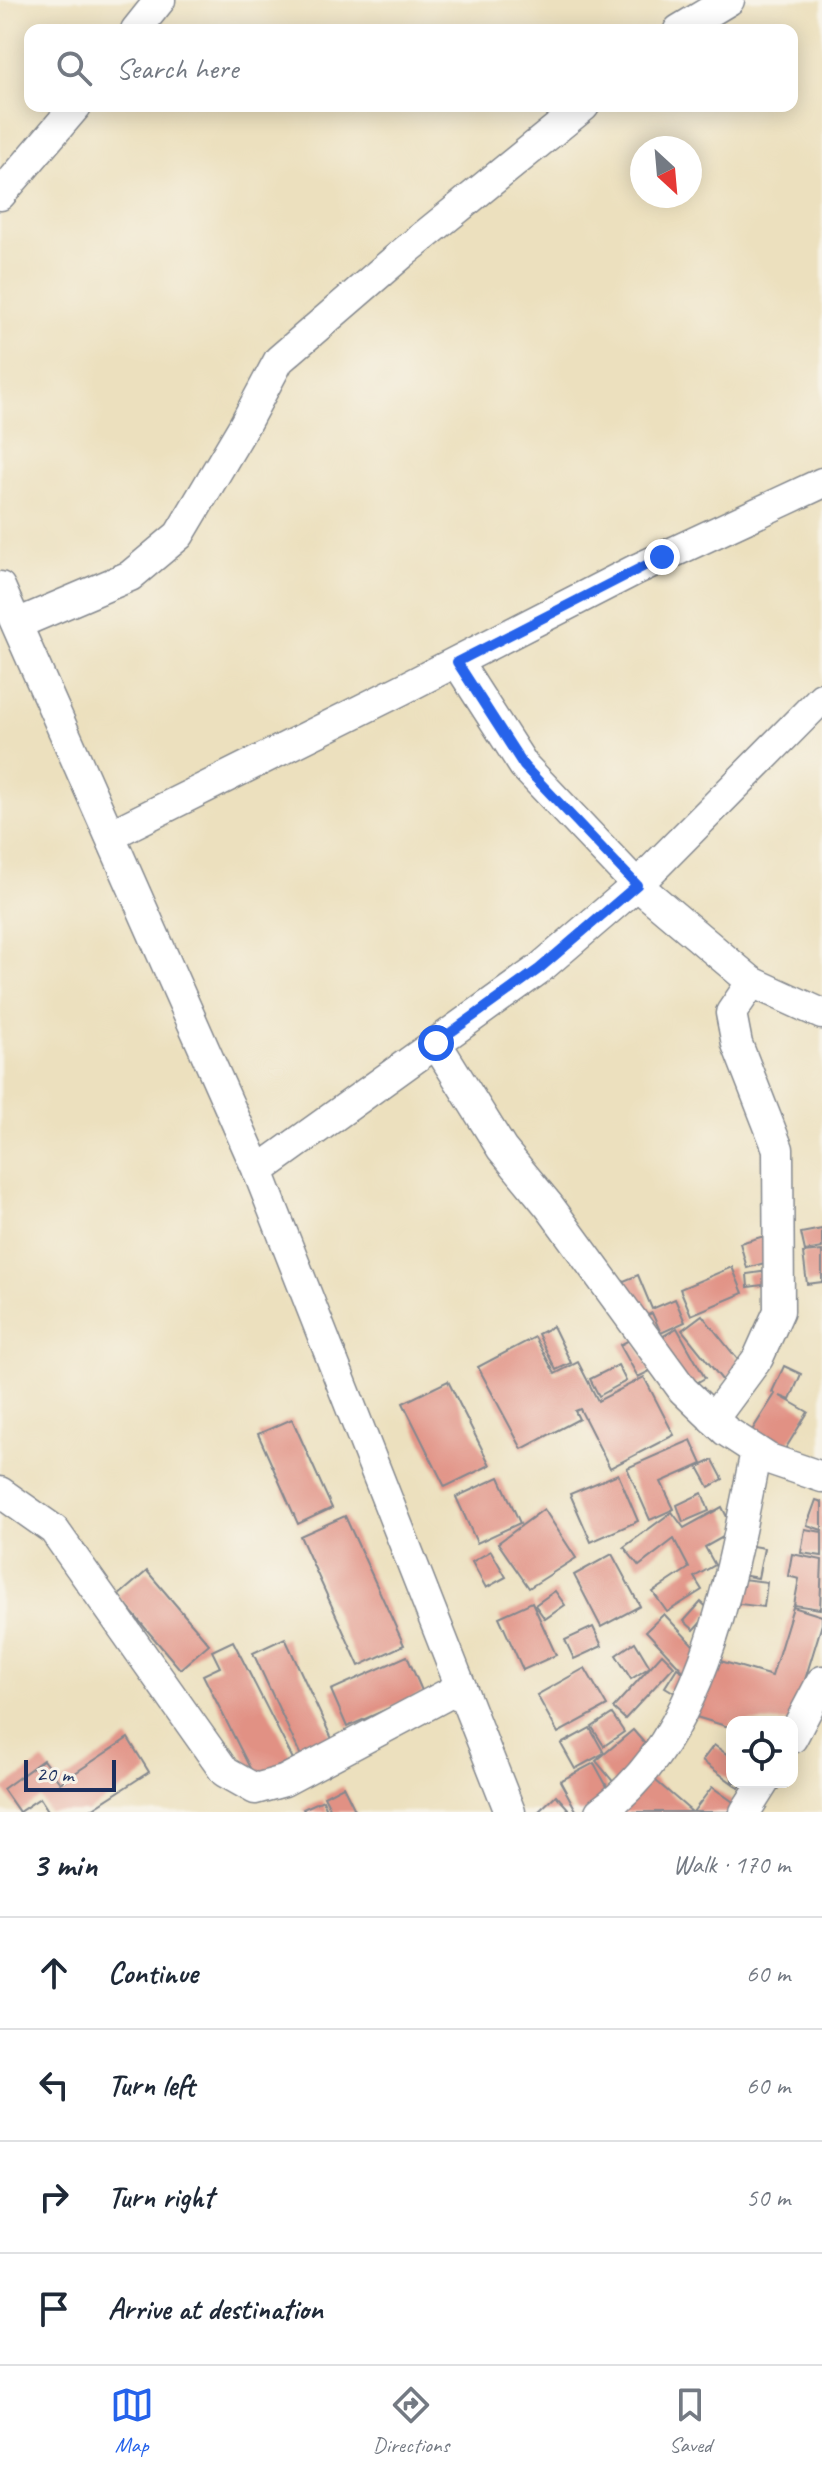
<!DOCTYPE html>
<meta charset="utf-8">
<style>
:root{--surface:#fff;--page:#f2f2f3;--text:#1f2937;--muted:#747a83;--line:#e0e1e3;--accent:#2563eb}
body{margin:0;font-family:Caveat,sans-serif;background:var(--page);color:var(--text)}
.controls{position:absolute;right:24px;bottom:24px;display:grid;overflow:hidden;border-radius:16px;box-shadow:0 4px 20px #0003}
.controls button{width:72px;height:72px;display:grid;place-items:center;padding:0;border:0;border-bottom:2px solid var(--line);background:var(--surface);color:var(--text);font:40px sans-serif}
.compass{position:absolute;left:630px;top:136px;width:72px;height:72px;border-radius:50%;background:var(--surface);box-shadow:0 4px 20px #0003;rotate:154deg}
.scale{position:absolute;left:24px;bottom:20px;width:92px;box-sizing:border-box;padding-left:8px;border:4px solid #1b2f5e;border-top:0;font-size:22px;line-height:28px;white-space:nowrap;color:#1b2f5e;-webkit-text-stroke:6px #f7f3e8;paint-order:stroke}
.stop{position:absolute;width:24px;height:24px;margin:-18px;border:6px solid #2563eb;border-radius:50%;background:#fff}
.stop.end{background:#2563eb;border-color:#fff;box-shadow:0 2px 8px #0008}
.list{margin:0;padding:0;list-style:none}
h2{display:flex;justify-content:space-between;align-items:center;height:104px;margin:0;padding:0 32px;font-size:34px}
h2 small{font-size:26px;font-weight:400;color:var(--muted)}
.list li{display:grid;grid-template-columns:52px 1fr auto;gap:24px;align-items:center;box-sizing:border-box;height:112px;padding:0 32px;border-top:2px solid var(--line)}
.list b{display:block;font-size:30px;white-space:nowrap}
.list em{font-size:26px;font-style:normal;color:var(--muted)}
.icon{flex:none;width:44px;height:44px;fill:none;stroke:currentColor;stroke-width:2;stroke-linecap:round;stroke-linejoin:round}
.map{position:relative;flex:none;width:822px;height:1812px;overflow:hidden}
.search{position:absolute;background:var(--surface);box-shadow:0 4px 20px #0003;left:24px;right:24px;top:24px;height:88px;display:flex;align-items:center;gap:20px;box-sizing:border-box;padding:0 28px;border-radius:16px;color:var(--muted);font-size:30px}
.sheet{height:552px;background:var(--surface)}
nav{display:flex;justify-content:space-around;align-items:center;box-sizing:border-box;height:112px;border-top:2px solid var(--line);background:var(--surface);font-size:22px;color:var(--muted)}
nav a{display:grid;justify-items:center;gap:4px}
nav .on{color:var(--accent)}
.map>svg:first-child{display:block}
.building{fill:#e19184}
.lines{fill:none;stroke-linecap:round;stroke-linejoin:round}
.street-casing{stroke:#84888e;stroke-width:33}
.street{stroke:#fff;stroke-width:30}
.route{stroke:#2563eb;stroke-width:10}
</style>
<div class="map">
<svg width="822" height="1812" viewBox="0 0 822 1812">
<rect width="100%" height="100%" fill="#f7f3e8"/>
<filter id="ink" filterUnits="userSpaceOnUse"><feTurbulence type="fractalNoise" baseFrequency=".0125" numOctaves="2"/><feDisplacementMap in="SourceGraphic" scale="16" xChannelSelector="R" yChannelSelector="G"/><feConvolveMatrix kernelMatrix="1 2 1 2 8 2 1 2 1" color-interpolation-filters="sRGB"/></filter>
<filter id="wash" filterUnits="userSpaceOnUse"><feTurbulence type="fractalNoise" baseFrequency=".006" numOctaves="4" result="noise"/><feDisplacementMap in="SourceGraphic" scale="32" xChannelSelector="R" yChannelSelector="G"/><feGaussianBlur stdDeviation="1.8" result="paint"/><feColorMatrix in="noise" values="0 0 0 0 0 0 0 0 0 0 0 0 0 0 0 0 0 1.4 0 .05"/><feComposite in="paint" operator="in"/></filter>
<g filter="url(#wash)">
<rect width="100%" height="100%" fill="#ece0be"/>
<g id="blocks">
<g class="building">
<path d="M822 1229V1248L805 1251 801 1233Z"/>
<path d="M768 1235 775 1260 747 1268 740 1243Z"/>
<path d="M822 1251V1282L807 1284 803 1253Z"/>
<path d="M732 1267 743 1293 691 1315 680 1289Z"/>
<path d="M768 1271 770 1284 748 1287 747 1274Z"/>
<path d="M638 1275 652 1309 675 1299 685 1322 661 1333 652 1313 630 1323 614 1285Z"/>
<path d="M702 1315 742 1365 723 1381 682 1330Z"/>
<path d="M553 1326 571 1363 556 1370 538 1334Z"/>
<path d="M677 1328 705 1378 686 1389 658 1339Z"/>
<path d="M535 1337 555 1374 578 1362 598 1401 644 1377 674 1435 610 1468 580 1409 575 1411 579 1419 522 1449 478 1367Z"/>
<path d="M633 1338 650 1371 638 1377 620 1345Z"/>
<path d="M618 1365 626 1381 599 1396 590 1379Z"/>
<path d="M784 1366 801 1374 790 1400 780 1396 808 1412 779 1459 746 1440 775 1394 772 1392Z"/>
<path d="M448 1381 490 1465 445 1487 403 1403Z"/>
<path d="M292 1419 332 1508 298 1524 258 1434Z"/>
<path d="M691 1440 702 1464 661 1482 674 1509 650 1520 627 1468Z"/>
<path d="M713 1460 723 1479 709 1487 698 1467Z"/>
<path d="M618 1474 638 1521 591 1542 570 1494Z"/>
<path d="M499 1477 520 1523 477 1543 456 1497Z"/>
<path d="M702 1493 709 1511 683 1522 677 1505Z"/>
<path d="M816 1500 822 1502V1530L807 1525Z"/>
<path d="M722 1507 734 1531 705 1547 715 1565 694 1577 702 1590 667 1612 653 1592 689 1568 674 1539 639 1566 624 1547 672 1512 684 1528Z"/>
<path d="M544 1509 576 1558 529 1588 498 1543Z"/>
<path d="M345 1516 404 1645 359 1666 300 1536Z"/>
<path d="M805 1529 822 1532V1556L801 1553Z"/>
<path d="M741 1544 764 1548 758 1578 736 1574Z"/>
<path d="M491 1551 506 1577 486 1588 472 1562Z"/>
<path d="M612 1554 640 1606 601 1627 574 1575Z"/>
<path d="M792 1554 822 1560 820 1609 794 1605 799 1579 788 1576Z"/>
<path d="M147 1571 209 1644 180 1669 118 1596Z"/>
<path d="M734 1578 767 1582 764 1607 731 1603Z"/>
<path d="M555 1591 565 1605 545 1619 535 1605Z"/>
<path d="M532 1602 556 1655 523 1670 499 1617Z"/>
<path d="M701 1602 711 1611 694 1630 684 1621Z"/>
<path d="M793 1607 822 1616V1624L792 1722H732V1728L693 1716 710 1658 772 1676Z"/>
<path d="M664 1614 706 1659 687 1700 665 1687 677 1668 686 1674 646 1631Z"/>
<path d="M593 1627 602 1646 574 1659 565 1640Z"/>
<path d="M285 1638 333 1741 301 1756 253 1653Z"/>
<path d="M233 1641 293 1759 255 1778 203 1675 220 1667 212 1651Z"/>
<path d="M635 1642 650 1667 631 1679 616 1655Z"/>
<path d="M662 1654 674 1666 625 1719 613 1708Z"/>
<path d="M407 1656 423 1693 347 1727 331 1690Z"/>
<path d="M585 1668 607 1706 558 1733 537 1695Z"/>
<path d="M612 1714 624 1732 604 1746 592 1727Z"/>
<path d="M590 1728 604 1753 575 1769 561 1744Z"/>
<path d="M633 1730 657 1758 620 1790 596 1761Z"/>
<path d="M128 1738 149 1772 87 1812H49L40 1798 19 1812 3 1789 43 1760 60 1783Z"/>
<path d="M714 1745 732 1758V1782H743L739 1788 702 1761Z"/>
<path d="M594 1763 615 1801 595 1812H577L560 1781Z"/>
<path d="M648 1774 692 1812H616Z"/>
<path d="M343 1786 356 1812H332L324 1796Z"/>
<path d="M712 1787 736 1804 729 1812H693Z"/>
<path d="M556 1795 571 1812H538Z"/>
<path d="M323 1800 328 1812H305L303 1809Z"/>
</g>
</g>
</g>
<g filter="url(#ink)">
<use href="#blocks" fill-opacity="0" stroke="#84888e" stroke-width="2"/>
<g class="lines">
<defs>
<g id="street">
<path d="M136 30 160 0"/>
<path d="M679 30 729 0"/>
<path d="M0 195 76 106"/>
<path d="M0 587 258 1171 510 1812"/>
<path d="M17 624 130 576 179 535 242 429 279 360 403 253 584 106"/>
<path d="M457 662 524 766 637 885 752 982 822 1014"/>
<path d="M110 835 401 690 635 570 822 483"/>
<path d="M436 1043 502 1149 549 1206 683 1390 726 1431 769 1459 822 1477"/>
<path d="M258 1171 539 969 637 885 822 698"/>
<path d="M713 1419 758 1358 779 1311 778 1149 737 1044 731 1013 752 982"/>
<path d="M0 1492 54 1530 225 1772 255 1789 284 1781 461 1687"/>
<path d="M792 1738 822 1681"/>
<path d="M600 1812C706 1737 732 1571 756 1451"/>
<path d="M745 1812 764 1782"/>
</g>
</defs>
<use href="#street" class="street-casing"/>
<use href="#street" class="street"/>
</g>
</g>
<g class="lines" filter="url(#ink)">
<path class="route" d="M436 1043 539 969 637 885 524 766 457 662 662 557"/>
</g>
</svg>
<div class="controls">
<button><svg class="icon" aria-label="locate" viewBox="0 0 24 24"><circle cx="12" cy="12" r="6"/><path d="M12 2v4M12 18v4M2 12h4M18 12h4"/></svg></button>
</div>
<svg class="compass" viewBox="-18 -18 36 36"><path d="M0-13l5 13h-10z" fill="#e53935"/><path d="M0 13l5-13h-10z" fill="#747a83"/></svg>
<div class="scale">20 m</div>
<div class="stop" style="left:436px;top:1043px"></div>
<div class="stop end" style="left:662px;top:557px"></div>
<div class="search"><svg class="icon" aria-label="search" viewBox="0 0 24 24"><circle cx="10" cy="10" r="6"/><path d="M15 15l6 6"/></svg>Search here</div>
</div>
<section class="sheet">
<h2>3 min<small>Walk · 170 m</small></h2>
<ul class="list">
<li><svg class="icon" aria-label="ahead" viewBox="0 0 24 24"><path d="M12 20V5M6 11l6-6 6 6"/></svg><div><b>Continue</b></div><em>60 m</em></li>
<li><svg class="icon" aria-label="left" viewBox="0 0 24 24"><path d="M17 20v-9H6M10 6l-5 5 5 5"/></svg><div><b>Turn left</b></div><em>60 m</em></li>
<li><svg class="icon" aria-label="right" viewBox="0 0 24 24"><path d="M7 20v-9h11M14 6l5 5-5 5"/></svg><div><b>Turn right</b></div><em>50 m</em></li>
<li><svg class="icon" aria-label="arrive" viewBox="0 0 24 24"><path d="M6 21V4h12l-3 4 3 4H6"/></svg><div><b>Arrive at destination</b></div></li>
</ul>
</section>
<nav>
<a class="on"><svg class="icon" aria-label="map" viewBox="0 0 24 24"><path d="M3 6l6-2 6 2 6-2v14l-6 2-6-2-6 2zM9 4v14M15 6v14"/></svg>Map</a>
<a><svg class="icon" aria-label="directions" viewBox="0 0 24 24"><path d="M12 3l9 9-9 9-9-9zM9 14v-3h6M13 9l2 2-2 2"/></svg>Directions</a>
<a><svg class="icon" aria-label="saved" viewBox="0 0 24 24"><path d="M7 4h10v16l-5-4-5 4z"/></svg>Saved</a>
</nav>
